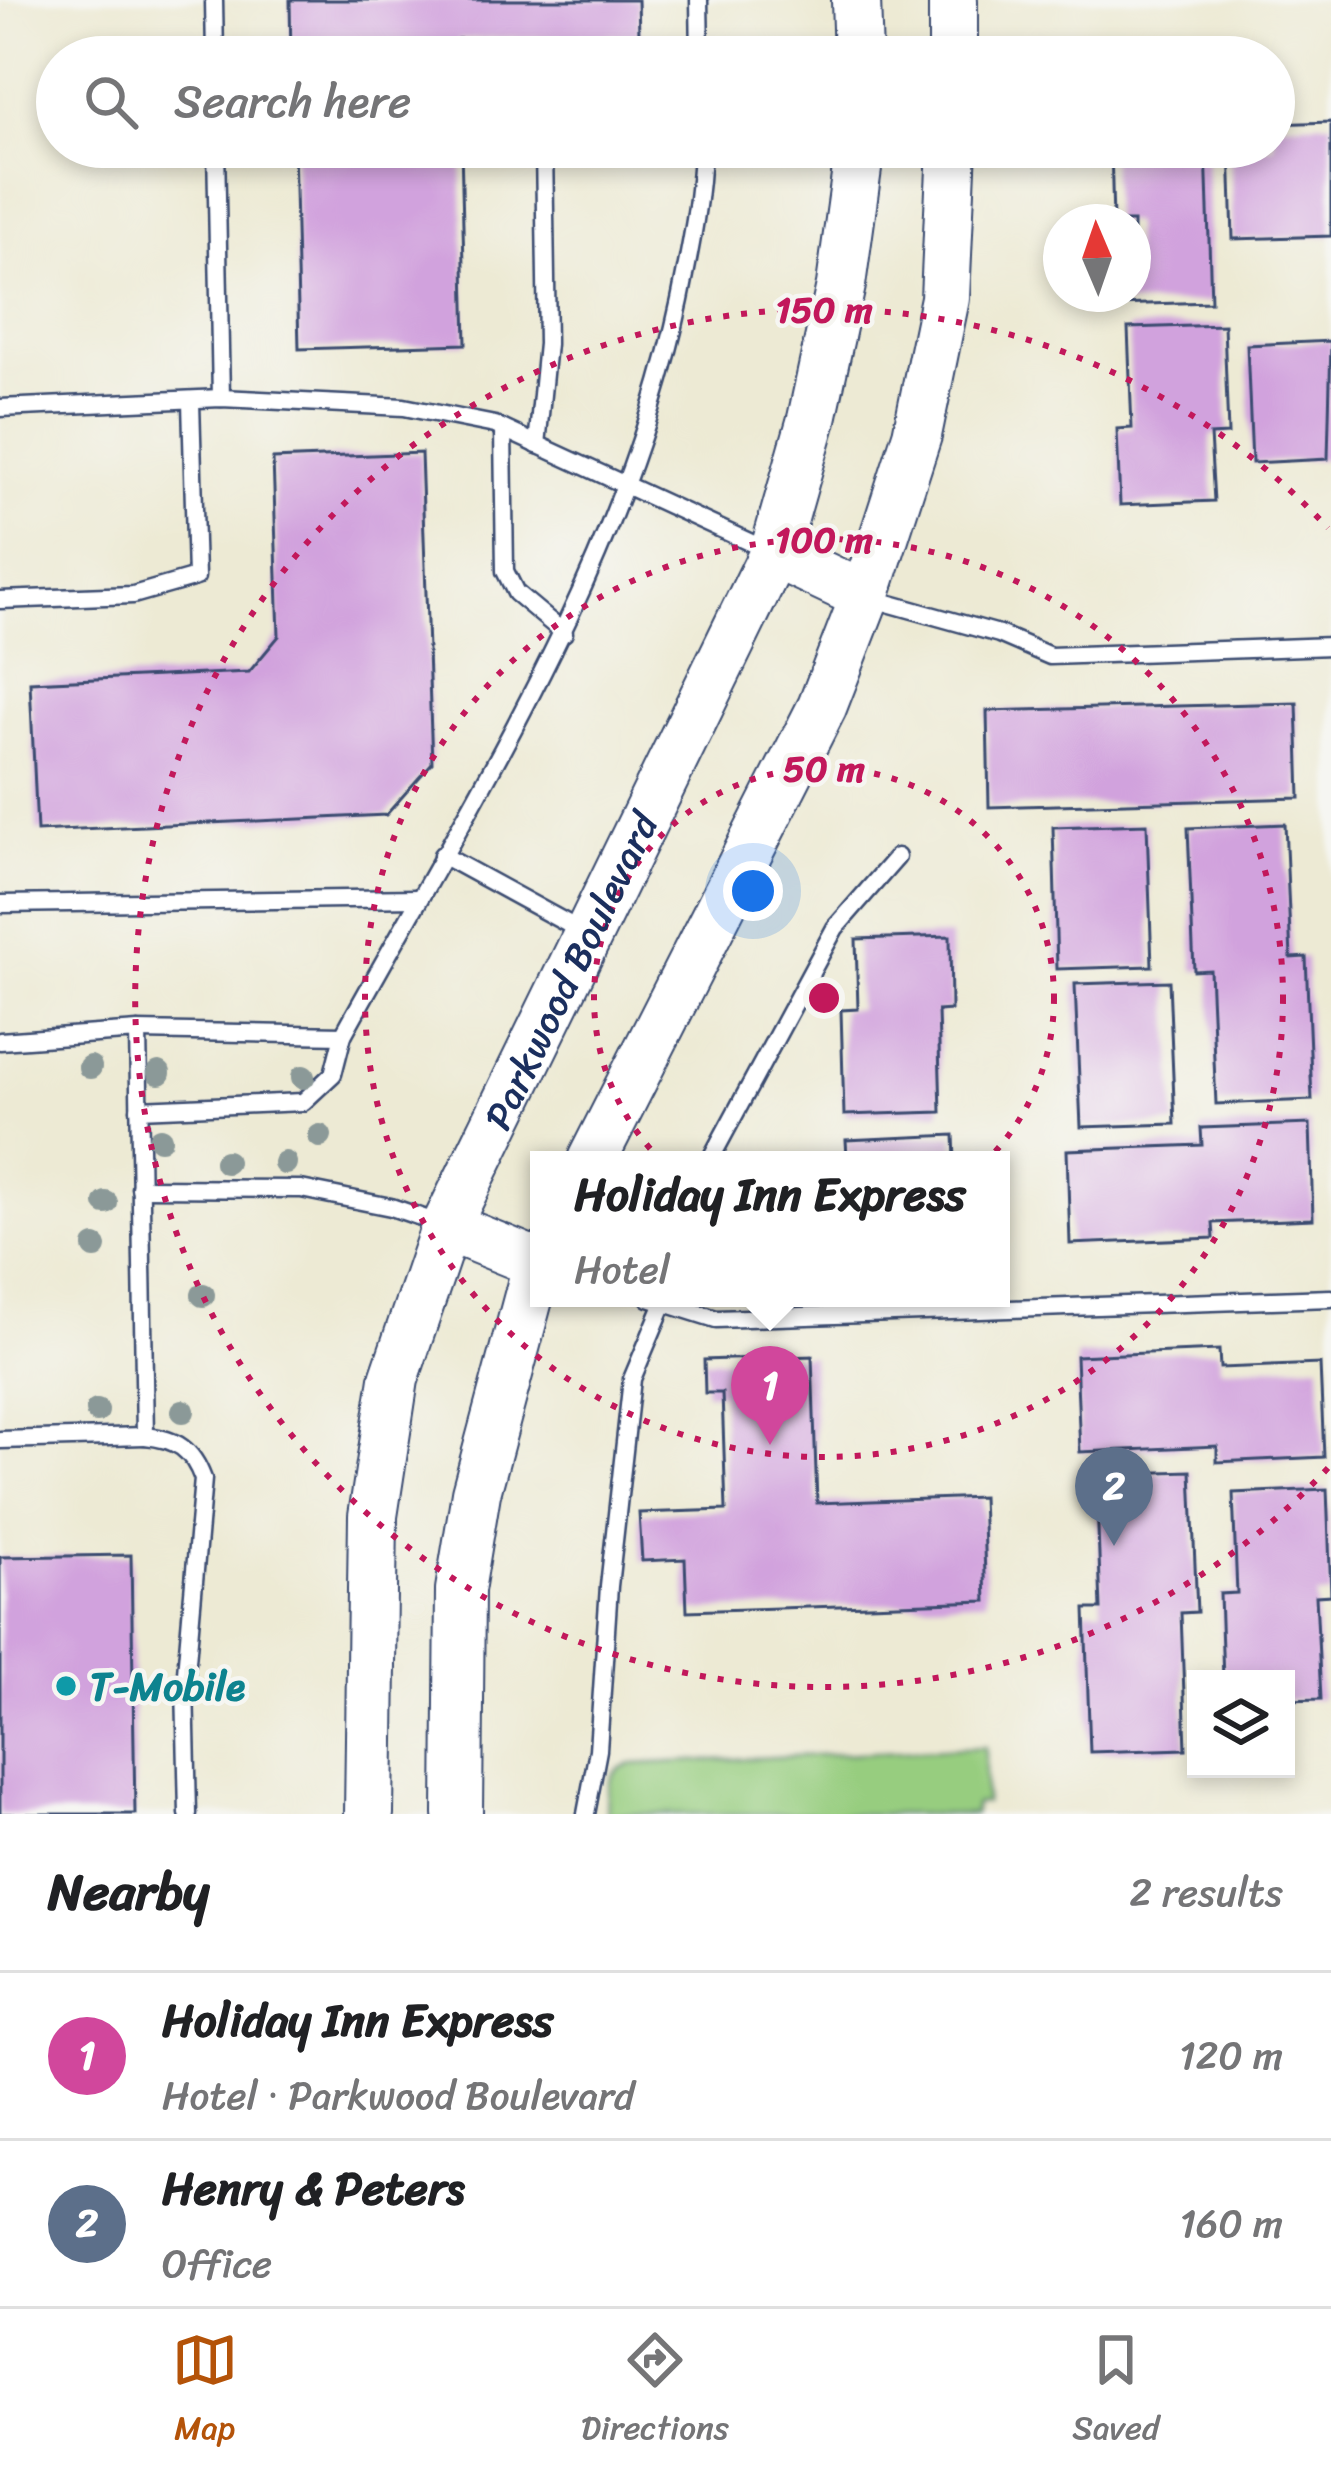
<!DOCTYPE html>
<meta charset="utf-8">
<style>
:root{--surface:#fff;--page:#f2f2f2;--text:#202124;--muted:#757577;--line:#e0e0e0;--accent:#b45309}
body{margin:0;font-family:Sriracha,sans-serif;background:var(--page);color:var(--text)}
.controls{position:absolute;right:36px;bottom:36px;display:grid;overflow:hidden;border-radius:0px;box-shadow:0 6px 18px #0003}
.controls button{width:108px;height:108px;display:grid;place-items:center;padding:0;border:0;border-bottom:3px solid var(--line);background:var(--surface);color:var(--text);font:60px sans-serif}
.compass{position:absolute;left:1043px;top:204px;width:108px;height:108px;border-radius:50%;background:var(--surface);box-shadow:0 6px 18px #0003;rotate:358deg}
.you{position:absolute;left:753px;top:891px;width:42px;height:42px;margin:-30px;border:9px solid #fff;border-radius:50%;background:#1a73e8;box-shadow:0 0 0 18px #1a73e833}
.badge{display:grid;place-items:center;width:78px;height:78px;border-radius:50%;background:var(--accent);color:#fff;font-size:39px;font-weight:700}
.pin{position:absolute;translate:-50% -99px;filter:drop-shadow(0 3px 6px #0008)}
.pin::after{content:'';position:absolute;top:63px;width:42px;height:36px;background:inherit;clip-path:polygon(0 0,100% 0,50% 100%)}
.popup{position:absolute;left:530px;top:1151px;width:480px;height:156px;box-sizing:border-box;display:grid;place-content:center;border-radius:0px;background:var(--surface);filter:drop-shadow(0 3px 9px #0005);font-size:39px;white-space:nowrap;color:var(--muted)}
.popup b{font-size:45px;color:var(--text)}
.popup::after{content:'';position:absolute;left:50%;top:100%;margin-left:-24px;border:24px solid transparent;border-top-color:var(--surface)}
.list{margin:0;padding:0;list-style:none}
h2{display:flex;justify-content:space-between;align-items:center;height:156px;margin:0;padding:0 48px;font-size:51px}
h2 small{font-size:39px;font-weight:400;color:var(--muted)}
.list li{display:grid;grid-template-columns:78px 1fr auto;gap:36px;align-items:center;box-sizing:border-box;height:168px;padding:0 48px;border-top:3px solid var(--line)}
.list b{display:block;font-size:45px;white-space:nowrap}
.list p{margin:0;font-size:39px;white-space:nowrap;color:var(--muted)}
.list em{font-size:39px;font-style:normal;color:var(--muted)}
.icon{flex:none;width:66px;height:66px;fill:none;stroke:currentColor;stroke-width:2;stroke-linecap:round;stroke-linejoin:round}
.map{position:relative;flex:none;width:1331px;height:1814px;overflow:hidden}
.search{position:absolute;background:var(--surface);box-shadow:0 6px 18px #0003;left:36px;right:36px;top:36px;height:132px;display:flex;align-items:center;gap:30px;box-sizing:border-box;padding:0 42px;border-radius:66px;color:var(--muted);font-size:45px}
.sheet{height:492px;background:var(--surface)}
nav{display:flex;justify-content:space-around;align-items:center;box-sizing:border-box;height:168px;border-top:3px solid var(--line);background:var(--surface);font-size:33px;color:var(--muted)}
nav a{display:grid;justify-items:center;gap:6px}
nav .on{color:var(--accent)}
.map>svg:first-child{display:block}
.green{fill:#97cd7f;stroke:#597e6e;stroke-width:3}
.building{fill:#d1a2dd}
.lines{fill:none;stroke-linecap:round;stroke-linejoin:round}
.lane-casing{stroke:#3a4b70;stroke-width:21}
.secondary-casing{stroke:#3a4b70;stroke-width:52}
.lane{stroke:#fff;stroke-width:16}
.secondary{stroke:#fff;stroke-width:48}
.tree{fill:#8b9998}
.ring{fill:none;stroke:#c2185b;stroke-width:6;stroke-dasharray:6 12}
.culture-dot{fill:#0f9aa8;stroke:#f6f6f2;stroke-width:4.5}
.labels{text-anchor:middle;stroke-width:9;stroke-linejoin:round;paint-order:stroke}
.street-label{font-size:39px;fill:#1b2f5e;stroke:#f6f6f2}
.culture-label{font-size:39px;font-weight:bold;fill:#0d838f;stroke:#f6f6f2;text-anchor:start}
.centre{fill:#c2185b;stroke:#f6f6f2;stroke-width:6}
.ring-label{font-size:36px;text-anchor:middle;font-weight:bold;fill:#c2185b;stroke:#f6f6f2;stroke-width:9;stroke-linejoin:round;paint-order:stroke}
</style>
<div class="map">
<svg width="1331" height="1814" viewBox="0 0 1331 1814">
<rect width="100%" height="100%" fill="#f6f6f2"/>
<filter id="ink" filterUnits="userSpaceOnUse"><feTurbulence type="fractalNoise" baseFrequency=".00833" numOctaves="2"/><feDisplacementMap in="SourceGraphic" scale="24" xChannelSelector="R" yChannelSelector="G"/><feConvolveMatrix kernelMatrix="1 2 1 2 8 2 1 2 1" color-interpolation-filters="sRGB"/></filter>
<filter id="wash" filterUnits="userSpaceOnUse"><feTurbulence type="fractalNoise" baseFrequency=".004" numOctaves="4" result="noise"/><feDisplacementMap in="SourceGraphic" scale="48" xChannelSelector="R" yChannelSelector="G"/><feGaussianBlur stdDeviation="2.7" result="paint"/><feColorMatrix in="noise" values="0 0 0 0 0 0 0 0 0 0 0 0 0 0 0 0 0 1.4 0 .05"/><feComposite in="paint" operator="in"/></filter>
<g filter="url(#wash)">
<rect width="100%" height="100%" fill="#edead4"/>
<path class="green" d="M985 1747V1803L975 1804 974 1814H607C608 1790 605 1770 632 1764Z"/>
<g id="blocks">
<g class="building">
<path d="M290 0H638L639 35 458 39V57H291Z"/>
<path d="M1331 122V236L1233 239 1230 147H1274V124Z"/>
<path d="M294 147H461L466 344 299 349Z"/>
<path d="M1111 147H1206L1211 302 1116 305 1115 294H1133V222H1113Z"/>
<path d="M1224 325 1228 434 1210 435 1214 501 1120 505 1117 429 1132 428 1128 328Z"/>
<path d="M1331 341 1328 459 1252 463 1247 345Z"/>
<path d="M421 453 432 763 386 815 37 831 30 682 249 672 279 636 273 459Z"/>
<path d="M1297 703 1300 798 989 807 987 711Z"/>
<path d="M1147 824 1152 966 1057 969 1053 827Z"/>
<path d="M1285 824 1291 958 1306 957 1312 1100 1216 1104 1210 970 1194 971 1188 828Z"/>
<path d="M950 936 951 1010 938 1011 941 1112 844 1115 841 1010 858 1009 856 939Z"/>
<path d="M1169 981 1175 1124 1081 1127 1075 984Z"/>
<path d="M1310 1124 1313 1219 1213 1223 1214 1238 1070 1244 1067 1150 1202 1145 1201 1128Z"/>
<path d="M954 1135 955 1160H829V1156H847L846 1140Z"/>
<path d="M1219 1350 1220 1368 1320 1364 1324 1457 1217 1462V1446L1080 1452 1076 1356Z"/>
<path d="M812 1356 817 1503 982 1497 986 1601 687 1611 685 1559 642 1561 639 1513 726 1510 722 1393H705L704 1360Z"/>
<path d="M1191 1471 1197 1612 1181 1613 1186 1749 1090 1752 1085 1609H1101L1096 1474Z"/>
<path d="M1327 1489 1331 1595 1316 1596 1321 1699 1286 1700V1679H1223L1220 1594 1237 1593 1233 1493Z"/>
<path d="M131 1555 135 1814H0V1557Z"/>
</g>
</g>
</g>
<g filter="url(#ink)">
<use href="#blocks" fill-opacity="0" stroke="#3a4b70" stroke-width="3"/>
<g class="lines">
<defs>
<g id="lane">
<path d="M214 0 215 57"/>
<path d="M699 0 700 57"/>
<path d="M216 147 221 398"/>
<path d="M0 408 221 398 404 407 495 425 773 553"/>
<path d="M503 429 505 571 516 593 564 633"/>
<path d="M537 445 547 344 544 147"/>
<path d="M866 597 999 634 1050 656 1331 646"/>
<path d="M0 600 133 595 196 577 191 402"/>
<path d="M442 855 583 932"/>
<path d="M0 904 418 898"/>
<path d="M138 1031 343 1035C473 799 623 567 680 300 690 250 701 198 702 147"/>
<path d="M0 1041 138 1031 145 1436C177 1439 192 1449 203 1479L185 1684 188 1814"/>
<path d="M139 1109 303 1102 333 1074 343 1035"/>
<path d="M710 1160 835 928 897 857"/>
<path d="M140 1188 301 1189 391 1207 441 1224"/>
<path d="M649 1298 716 1319 1331 1298"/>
<path d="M0 1440 145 1436"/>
<path d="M586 1814 598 1750 609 1586 632 1379 666 1298"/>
</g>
<g id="secondary">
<path d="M856 0 858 57"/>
<path d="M953 57V0"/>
<path d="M774 553 865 596"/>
<path d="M592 1160 822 707 865 596 917 435 945 298 952 147"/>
<path d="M446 1226 537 1263"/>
<path id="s1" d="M369 1814 373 1516 394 1379 446 1226 774 553 812 419 841 285 860 147"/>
<path d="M458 1814 460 1590 476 1493 539 1258"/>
</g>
</defs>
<use href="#lane" class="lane-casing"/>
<use href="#secondary" class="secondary-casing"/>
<use href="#lane" class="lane"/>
<use href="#secondary" class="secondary"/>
</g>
<g class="tree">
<circle cx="90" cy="1067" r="12"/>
<circle cx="159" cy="1073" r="12"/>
<circle cx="303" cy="1077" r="12"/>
<circle cx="320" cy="1136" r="12"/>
<circle cx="160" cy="1139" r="12"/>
<circle cx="226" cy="1162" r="12"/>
<circle cx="285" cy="1163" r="12"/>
<circle cx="106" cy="1203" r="12"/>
<circle cx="95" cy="1247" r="12"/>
<circle cx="203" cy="1295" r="12"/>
<circle cx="97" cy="1411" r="12"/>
<circle cx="183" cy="1411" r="12"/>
</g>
</g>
<g class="ring">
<circle cx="824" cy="998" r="230"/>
<circle cx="824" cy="998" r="459"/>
<path d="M1328 1468A689 689 0 1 1 1328 528"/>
</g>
<circle class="culture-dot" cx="66" cy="1686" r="12"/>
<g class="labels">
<g class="street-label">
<text dy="14" stroke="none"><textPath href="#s1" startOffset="882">Parkwood Boulevard</textPath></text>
</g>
<g class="culture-label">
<text x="90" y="1700">T-Mobile</text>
</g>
</g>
<circle cx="824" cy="998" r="18" class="centre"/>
<g class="ring-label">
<text x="824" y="322">150 m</text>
<text x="824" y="552">100 m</text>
<text x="824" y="781">50 m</text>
</g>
</svg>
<div class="controls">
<button><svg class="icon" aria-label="layers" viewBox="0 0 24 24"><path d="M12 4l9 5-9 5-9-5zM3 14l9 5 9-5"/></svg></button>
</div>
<svg class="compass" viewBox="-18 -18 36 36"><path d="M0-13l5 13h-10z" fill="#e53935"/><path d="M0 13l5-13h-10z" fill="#757577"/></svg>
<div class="you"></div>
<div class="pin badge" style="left:770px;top:1445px;background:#d1479c">1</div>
<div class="popup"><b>Holiday Inn Express</b>Hotel</div>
<div class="pin badge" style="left:1114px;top:1546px;background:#5c6f8a">2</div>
<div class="search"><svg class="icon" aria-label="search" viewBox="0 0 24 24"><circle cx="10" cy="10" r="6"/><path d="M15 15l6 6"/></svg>Search here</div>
</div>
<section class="sheet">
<h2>Nearby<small>2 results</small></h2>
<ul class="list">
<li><span class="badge" style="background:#d1479c">1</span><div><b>Holiday Inn Express</b><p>Hotel · Parkwood Boulevard</p></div><em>120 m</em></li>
<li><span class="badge" style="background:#5c6f8a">2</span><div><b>Henry &amp; Peters</b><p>Office</p></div><em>160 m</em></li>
</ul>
</section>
<nav>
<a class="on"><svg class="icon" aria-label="map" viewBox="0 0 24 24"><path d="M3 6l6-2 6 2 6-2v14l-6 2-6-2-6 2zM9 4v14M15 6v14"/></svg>Map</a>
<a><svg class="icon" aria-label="directions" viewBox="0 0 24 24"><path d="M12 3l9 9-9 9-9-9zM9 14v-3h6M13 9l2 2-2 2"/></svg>Directions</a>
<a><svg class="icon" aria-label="saved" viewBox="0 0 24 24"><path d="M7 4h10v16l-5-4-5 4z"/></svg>Saved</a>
</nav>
